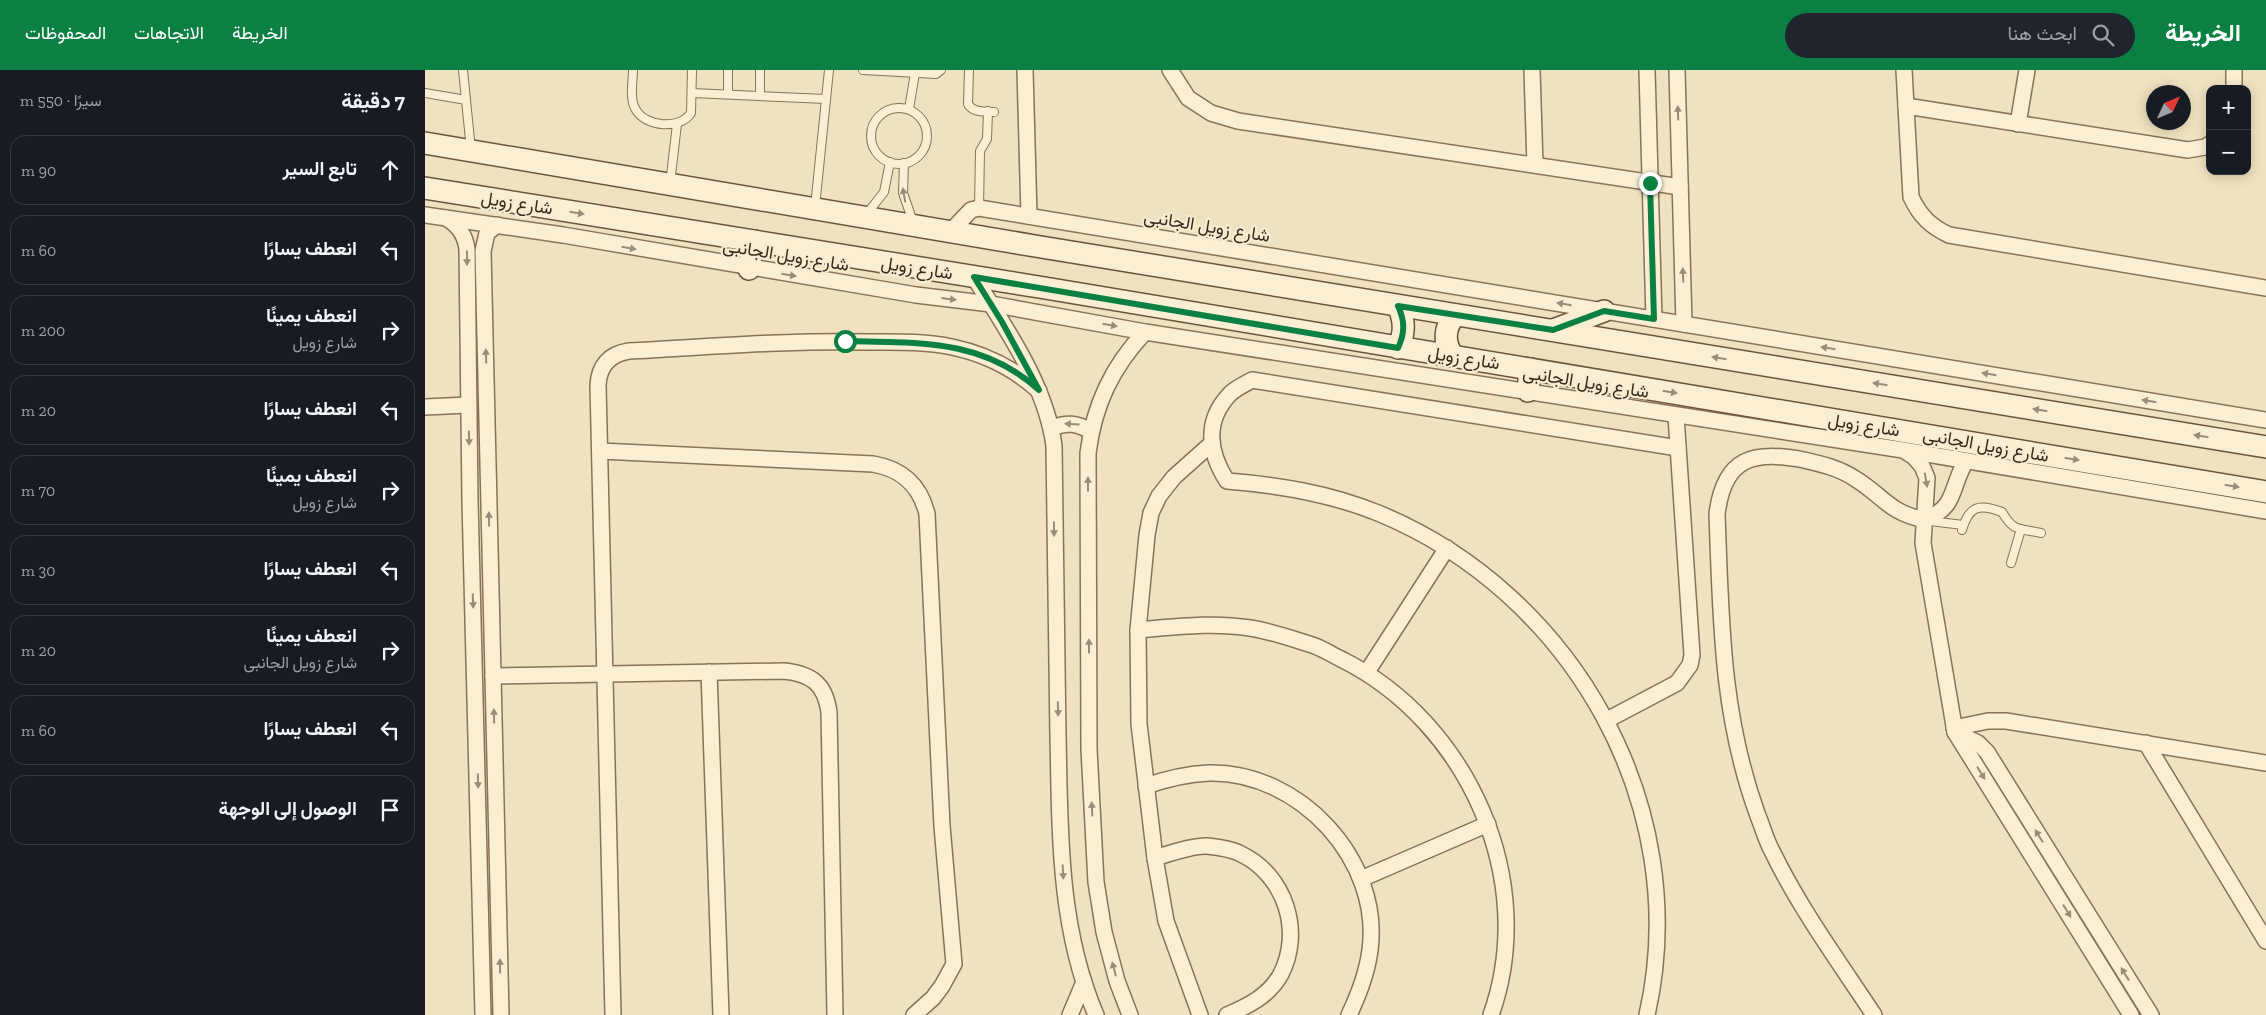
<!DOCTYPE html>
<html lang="ar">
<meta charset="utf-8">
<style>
:root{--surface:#171b24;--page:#20242c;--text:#f1f3f6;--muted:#9ea1a6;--line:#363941;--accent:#0b8043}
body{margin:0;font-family:"Zilla Slab",Vazirmatn,serif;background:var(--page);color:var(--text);direction:rtl}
.controls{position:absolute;right:15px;top:15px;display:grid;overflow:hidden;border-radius:10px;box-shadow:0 2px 12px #0003}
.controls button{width:45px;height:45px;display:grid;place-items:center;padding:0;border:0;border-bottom:1px solid var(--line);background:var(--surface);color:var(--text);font:25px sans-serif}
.compass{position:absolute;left:1721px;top:15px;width:45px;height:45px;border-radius:50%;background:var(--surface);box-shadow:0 2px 12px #0003;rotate:46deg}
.stop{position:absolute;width:15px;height:15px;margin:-11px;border:4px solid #0b8043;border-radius:50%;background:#fff}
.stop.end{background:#0b8043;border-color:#fff;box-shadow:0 1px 5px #0008}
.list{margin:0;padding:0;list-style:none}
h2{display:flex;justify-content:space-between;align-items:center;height:65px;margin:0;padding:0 20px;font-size:21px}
h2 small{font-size:16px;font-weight:400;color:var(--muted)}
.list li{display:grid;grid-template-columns:32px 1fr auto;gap:15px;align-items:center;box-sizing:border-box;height:70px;margin:0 10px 10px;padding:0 10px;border:1px solid var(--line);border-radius:15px}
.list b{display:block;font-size:19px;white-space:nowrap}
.list p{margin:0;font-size:16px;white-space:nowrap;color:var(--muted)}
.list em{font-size:16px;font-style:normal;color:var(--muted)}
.icon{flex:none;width:28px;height:28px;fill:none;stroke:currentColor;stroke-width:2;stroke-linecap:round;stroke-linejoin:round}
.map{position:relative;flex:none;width:1841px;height:945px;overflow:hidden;direction:ltr}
header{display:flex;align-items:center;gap:30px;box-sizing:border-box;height:70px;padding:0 25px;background:var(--accent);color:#fff}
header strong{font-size:24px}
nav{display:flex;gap:28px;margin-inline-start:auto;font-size:18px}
.search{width:350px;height:45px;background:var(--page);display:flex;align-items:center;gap:12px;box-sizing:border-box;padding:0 18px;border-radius:28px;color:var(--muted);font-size:19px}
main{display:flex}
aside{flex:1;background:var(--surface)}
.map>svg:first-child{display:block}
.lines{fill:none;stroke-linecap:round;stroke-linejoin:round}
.lane-casing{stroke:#897357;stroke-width:10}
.street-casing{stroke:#897357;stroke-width:18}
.secondary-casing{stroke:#6b543a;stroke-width:24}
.lane{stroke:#faefd3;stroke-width:8}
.street{stroke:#faefd3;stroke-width:15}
.secondary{stroke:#faefd3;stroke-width:21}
.oneway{fill:#998c78}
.route{stroke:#0b8043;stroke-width:6}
.labels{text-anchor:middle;stroke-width:4.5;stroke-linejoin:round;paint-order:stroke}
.street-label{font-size:18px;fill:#382a1c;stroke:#f7ecd0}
</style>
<header>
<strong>الخريطة</strong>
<div class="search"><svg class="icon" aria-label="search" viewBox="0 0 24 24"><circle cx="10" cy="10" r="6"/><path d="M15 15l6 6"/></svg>ابحث هنا</div>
<nav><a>الخريطة</a><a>الاتجاهات</a><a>المحفوظات</a></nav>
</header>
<main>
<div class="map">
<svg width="1841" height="945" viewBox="0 0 1841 945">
<rect width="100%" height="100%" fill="#efe2c0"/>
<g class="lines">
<defs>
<g id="lane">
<path d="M38 0 46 80"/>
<path d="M208 0C208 12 204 29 211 40 221 57 255 60 266 43L267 0"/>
<path d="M438 0 511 4 516 0"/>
<path d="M544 0 543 34C548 43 559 41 569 42"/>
<path d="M0 23 41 30"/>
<path d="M267 23 401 29"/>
<path d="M303 24V0"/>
<path d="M335 26V0"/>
<circle cx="474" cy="66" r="28"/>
<path d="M484 39 490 3"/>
<path d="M479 93 478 123 488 152"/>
<path d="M245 114 252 54"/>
<path d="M390 137 404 0"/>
<path d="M554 138 555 81 562 69 563 41"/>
<path d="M441 145 459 122 465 92"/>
<path d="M1505 451 1538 455"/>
<path d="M1537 460C1544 436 1554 433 1577 442 1589 462 1593 458 1616 463"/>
<path d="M1586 493 1596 459"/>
</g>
<g id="street">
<path d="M600 0 604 146"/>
<path d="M745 0 763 28 786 43 813 51 1255 117"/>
<path d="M1107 0 1110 95"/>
<path d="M1222 0 1229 249"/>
<path d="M1252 0 1259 254"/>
<path d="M1479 0 1486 127C1495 146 1505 156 1524 165L1841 218"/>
<path d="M1809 0V19"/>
<path d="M1481 36 1763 80 1780 77 1785 74"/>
<path d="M1593 54 1602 0"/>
<path d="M0 145 138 165 491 225 566 234 720 262 1478 380 1841 441"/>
<path d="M21 148C33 155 40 164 42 179L45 431 58 945"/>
<path d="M72 155 62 163 58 181 76 945"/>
<path d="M525 162 546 140 554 138 1841 350"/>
<path d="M549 207C581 259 621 315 629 376 630 473 631 569 633 665 635 760 633 856 671 945"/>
<path d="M0 337 43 335"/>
<path d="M627 358C642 352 651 353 666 361"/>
<path d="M175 381 448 394C477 399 495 415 502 444L517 756 529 894 517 916 508 928 489 945"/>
<path d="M1480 381 1489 387 1497 396 1502 408 1498 473 1530 662 1706 945"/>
<path d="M713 560C750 557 788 552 825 558 845 561 865 568 884 574 896 577 907 585 918 590 1043 653 1114 810 1066 945"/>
<path d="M284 602 296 945"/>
<path d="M942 602 1022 478"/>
<path d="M68 606 359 601C387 604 400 614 404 642L410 945"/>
<path d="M1182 650 1252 613 1265 595 1267 585 1251 346"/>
<path d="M1529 658 1563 651H1581L1841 693"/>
<path d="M1530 662 1553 673 1562 682 1726 945"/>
<path d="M1721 673 1841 871"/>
<path d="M721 716C741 709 762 704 784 703 874 701 957 790 945 880 942 904 934 924 924 945"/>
<path d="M730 788C743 784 768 775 782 776 792 777 807 779 816 784 860 805 878 861 856 904 844 926 823 936 802 945"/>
<path d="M936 809 1063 754"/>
<path d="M188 945 173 315C174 296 184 284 204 281 283 277 364 270 443 272 471 272 499 271 527 277 560 284 589 298 614 321"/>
<path d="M645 945 659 912"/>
<path d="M705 945 692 911 679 862 671 812 664 679 663 383C669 335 687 297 720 262"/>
<path d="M775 945 741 851 730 788 714 654 713 560 722 465 726 443 734 426 749 407 786 374"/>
<path d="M1222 945C1269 737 1148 523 953 443 904 423 854 415 802 411 784 383 779 352 804 325 809 319 820 314 827 310L1253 378"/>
<path d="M1449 945C1414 892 1375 839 1347 781 1341 770 1338 758 1333 746 1296 645 1296 550 1292 444 1299 387 1329 380 1379 390 1396 394 1414 398 1429 408 1459 426 1462 442 1500 450 1533 436 1525 417 1541 391"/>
</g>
<g id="secondary">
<path d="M0 73 616 177 1841 377"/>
<path d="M0 118 620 218 1841 422"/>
<path d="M324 199 328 171"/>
<path d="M1128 260 1179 241"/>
<path d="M973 278C980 263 980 251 973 236"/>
<path d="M1028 286C1018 272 1019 258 1030 245"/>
<path d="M1103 321 1105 299"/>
</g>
</defs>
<use href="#lane" class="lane-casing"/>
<use href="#street" class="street-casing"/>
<use href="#secondary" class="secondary-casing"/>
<use href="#lane" class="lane"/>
<use href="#street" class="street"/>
<use href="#secondary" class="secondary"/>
</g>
<defs><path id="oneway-solid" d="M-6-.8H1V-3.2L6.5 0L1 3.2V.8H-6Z" transform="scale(1.25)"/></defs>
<g class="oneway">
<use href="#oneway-solid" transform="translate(1253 43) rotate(-92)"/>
<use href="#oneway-solid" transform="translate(479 125) rotate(-100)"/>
<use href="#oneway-solid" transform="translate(152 143) rotate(9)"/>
<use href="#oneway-solid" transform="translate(204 178) rotate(10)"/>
<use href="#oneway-solid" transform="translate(42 188) rotate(90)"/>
<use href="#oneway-solid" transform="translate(364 205) rotate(9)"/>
<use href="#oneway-solid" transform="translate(1258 205) rotate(-92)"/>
<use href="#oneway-solid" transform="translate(524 229) rotate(7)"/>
<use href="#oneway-solid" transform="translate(1139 234) rotate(-171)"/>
<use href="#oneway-solid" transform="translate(685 255) rotate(10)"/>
<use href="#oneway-solid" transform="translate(1403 278) rotate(-171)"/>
<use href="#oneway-solid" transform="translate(61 286) rotate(-92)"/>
<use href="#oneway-solid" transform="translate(1294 288) rotate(-171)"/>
<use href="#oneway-solid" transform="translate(1564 304) rotate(-171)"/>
<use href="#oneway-solid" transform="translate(1455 314) rotate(-171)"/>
<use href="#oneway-solid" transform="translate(1245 322) rotate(9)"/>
<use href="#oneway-solid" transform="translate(1724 331) rotate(-171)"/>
<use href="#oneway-solid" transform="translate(1615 340) rotate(-171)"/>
<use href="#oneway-solid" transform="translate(647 354) rotate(-176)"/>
<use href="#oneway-solid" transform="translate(1776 366) rotate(-171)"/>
<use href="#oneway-solid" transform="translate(44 368) rotate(89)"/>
<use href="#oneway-solid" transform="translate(1647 389) rotate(9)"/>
<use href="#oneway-solid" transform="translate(1501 410) rotate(80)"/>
<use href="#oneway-solid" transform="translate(663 414) rotate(-90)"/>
<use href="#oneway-solid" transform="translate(1807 416) rotate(9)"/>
<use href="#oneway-solid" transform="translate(64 449) rotate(-91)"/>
<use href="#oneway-solid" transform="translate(629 459) rotate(90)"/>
<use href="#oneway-solid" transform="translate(48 531) rotate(88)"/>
<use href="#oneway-solid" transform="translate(664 576) rotate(-90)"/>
<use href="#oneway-solid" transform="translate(633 639) rotate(89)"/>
<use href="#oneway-solid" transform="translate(69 646) rotate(-91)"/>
<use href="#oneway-solid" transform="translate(1556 703) rotate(58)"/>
<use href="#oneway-solid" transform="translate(53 711) rotate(89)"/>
<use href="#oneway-solid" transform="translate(667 739) rotate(-93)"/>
<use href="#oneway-solid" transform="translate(1614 766) rotate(-122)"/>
<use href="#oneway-solid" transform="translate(638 802) rotate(87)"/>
<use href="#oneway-solid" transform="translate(1642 841) rotate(58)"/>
<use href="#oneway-solid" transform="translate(75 896) rotate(-91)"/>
<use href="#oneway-solid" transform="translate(689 899) rotate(-105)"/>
<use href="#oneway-solid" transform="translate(1700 904) rotate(-122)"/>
</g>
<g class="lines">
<path class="route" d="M420 271C492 273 557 268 614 320L577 252 549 207 973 278C980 263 980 251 973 236L1128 260 1179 241 1229 249 1225 113"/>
</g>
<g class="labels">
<g class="street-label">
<text transform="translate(92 133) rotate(9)" y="6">شارع زويل</text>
<text transform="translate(782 156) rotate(9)" y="6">شارع زويل الجانبى</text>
<text transform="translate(361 185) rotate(9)" y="6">شارع زويل الجانبى</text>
<text transform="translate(492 198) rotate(9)" y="6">شارع زويل</text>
<text transform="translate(1039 288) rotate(9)" y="6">شارع زويل</text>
<text transform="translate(1161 312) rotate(9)" y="6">شارع زويل الجانبى</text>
<text transform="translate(1439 355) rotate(9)" y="6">شارع زويل</text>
<text transform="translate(1561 375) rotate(10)" y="6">شارع زويل الجانبى</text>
</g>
</g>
</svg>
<div class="controls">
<button>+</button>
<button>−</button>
</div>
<svg class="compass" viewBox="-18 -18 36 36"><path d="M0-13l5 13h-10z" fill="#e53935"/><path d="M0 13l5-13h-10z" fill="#9ea1a6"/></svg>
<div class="stop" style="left:420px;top:271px"></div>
<div class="stop end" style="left:1225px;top:113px"></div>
</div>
<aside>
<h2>7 دقيقة<small>سيرًا · 550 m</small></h2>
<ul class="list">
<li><svg class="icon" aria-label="ahead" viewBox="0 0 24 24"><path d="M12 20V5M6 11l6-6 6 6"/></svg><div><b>تابع السير</b></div><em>90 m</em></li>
<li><svg class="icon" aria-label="left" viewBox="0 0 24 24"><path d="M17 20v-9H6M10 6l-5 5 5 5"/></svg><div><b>انعطف يسارًا</b></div><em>60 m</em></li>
<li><svg class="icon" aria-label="right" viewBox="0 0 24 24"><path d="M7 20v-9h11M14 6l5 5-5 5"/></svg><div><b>انعطف يمينًا</b><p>شارع زويل</p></div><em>200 m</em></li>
<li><svg class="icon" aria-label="left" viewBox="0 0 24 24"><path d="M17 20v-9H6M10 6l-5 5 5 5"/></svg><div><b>انعطف يسارًا</b></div><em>20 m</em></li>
<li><svg class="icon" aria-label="right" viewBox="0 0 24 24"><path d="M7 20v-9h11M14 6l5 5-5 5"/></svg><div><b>انعطف يمينًا</b><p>شارع زويل</p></div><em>70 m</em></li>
<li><svg class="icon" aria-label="left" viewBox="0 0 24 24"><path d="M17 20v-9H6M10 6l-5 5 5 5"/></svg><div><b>انعطف يسارًا</b></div><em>30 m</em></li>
<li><svg class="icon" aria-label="right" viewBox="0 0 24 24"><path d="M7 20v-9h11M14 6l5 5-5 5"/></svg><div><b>انعطف يمينًا</b><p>شارع زويل الجانبى</p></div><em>20 m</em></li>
<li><svg class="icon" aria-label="left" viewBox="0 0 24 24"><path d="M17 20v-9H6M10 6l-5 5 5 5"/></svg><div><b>انعطف يسارًا</b></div><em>60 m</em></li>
<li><svg class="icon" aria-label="arrive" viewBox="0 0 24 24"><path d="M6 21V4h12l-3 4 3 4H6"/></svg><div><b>الوصول إلى الوجهة</b></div></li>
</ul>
</aside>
</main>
